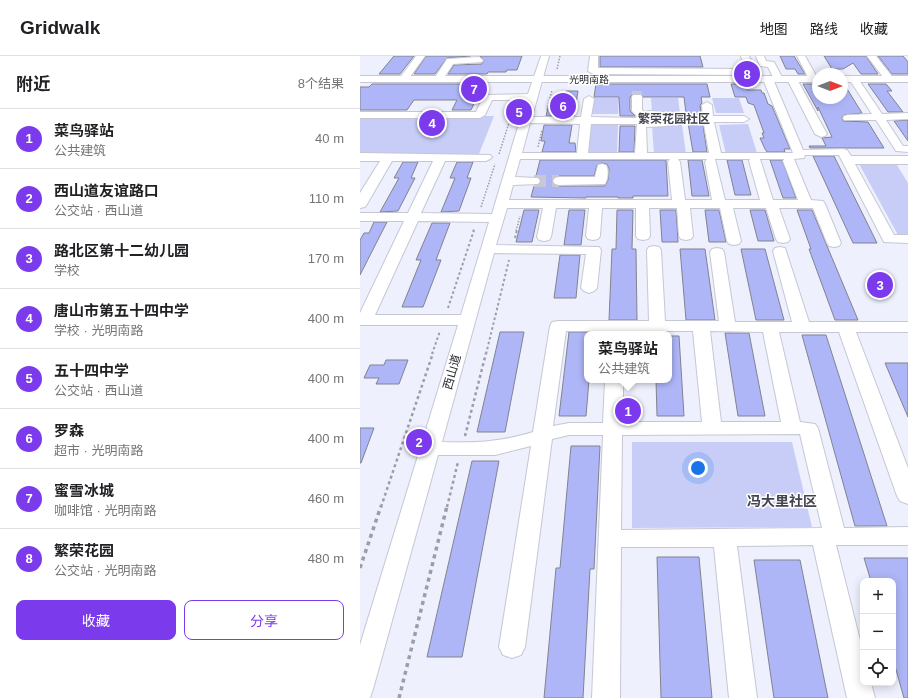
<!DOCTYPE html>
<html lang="zh">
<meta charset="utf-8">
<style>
:root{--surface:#fff;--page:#f2f2f2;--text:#202124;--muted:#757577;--line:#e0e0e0;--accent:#7c3aed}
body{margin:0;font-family:Helvetica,"Noto Sans SC",sans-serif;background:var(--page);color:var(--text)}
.controls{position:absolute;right:12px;bottom:12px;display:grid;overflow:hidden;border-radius:8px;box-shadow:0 2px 10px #0003}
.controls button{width:36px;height:36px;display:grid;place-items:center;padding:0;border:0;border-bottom:1px solid var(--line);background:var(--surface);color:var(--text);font:20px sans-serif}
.compass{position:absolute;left:452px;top:12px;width:36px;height:36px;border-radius:50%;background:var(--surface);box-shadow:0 2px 10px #0003;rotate:90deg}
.you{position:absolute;left:338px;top:412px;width:14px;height:14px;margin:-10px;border:3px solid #fff;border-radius:50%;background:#1a73e8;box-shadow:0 0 0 6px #1a73e833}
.badge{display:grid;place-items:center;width:26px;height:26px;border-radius:50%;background:var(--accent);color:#fff;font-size:13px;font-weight:700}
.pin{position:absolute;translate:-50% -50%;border:2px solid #fff;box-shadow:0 1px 4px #0006}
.popup{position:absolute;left:224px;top:275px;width:88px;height:52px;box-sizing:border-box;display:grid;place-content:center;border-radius:8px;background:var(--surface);filter:drop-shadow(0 1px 3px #0005);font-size:13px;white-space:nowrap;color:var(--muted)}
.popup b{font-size:15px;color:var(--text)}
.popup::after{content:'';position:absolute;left:50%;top:100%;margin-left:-8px;border:8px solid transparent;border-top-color:var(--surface)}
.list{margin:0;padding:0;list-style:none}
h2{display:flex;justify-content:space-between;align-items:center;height:52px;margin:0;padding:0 16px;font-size:17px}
h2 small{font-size:13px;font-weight:400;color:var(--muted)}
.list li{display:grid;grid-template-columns:26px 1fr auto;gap:12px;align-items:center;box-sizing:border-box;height:60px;padding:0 16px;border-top:1px solid var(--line)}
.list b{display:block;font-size:15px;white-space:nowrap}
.list p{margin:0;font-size:13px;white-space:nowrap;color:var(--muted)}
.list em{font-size:13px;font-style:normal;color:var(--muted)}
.actions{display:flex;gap:8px;padding:12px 16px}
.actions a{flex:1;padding:9px 0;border:1px solid var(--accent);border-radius:8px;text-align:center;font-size:14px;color:var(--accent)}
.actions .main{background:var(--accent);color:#fff}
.icon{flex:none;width:22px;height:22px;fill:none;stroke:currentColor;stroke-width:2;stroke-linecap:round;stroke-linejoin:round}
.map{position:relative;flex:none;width:548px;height:642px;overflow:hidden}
header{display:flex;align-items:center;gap:24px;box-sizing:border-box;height:56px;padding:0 20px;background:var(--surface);border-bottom:1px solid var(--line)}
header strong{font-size:19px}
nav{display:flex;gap:22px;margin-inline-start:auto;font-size:14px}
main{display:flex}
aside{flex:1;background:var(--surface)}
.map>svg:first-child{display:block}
.green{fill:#c8cdf7}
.building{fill:#aeb6f8;stroke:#81838e;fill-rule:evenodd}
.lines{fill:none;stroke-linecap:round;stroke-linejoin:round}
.minor-tunnel-far1{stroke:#c6c8d3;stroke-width:10;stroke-dasharray:10 5;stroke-linecap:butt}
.minor-tunnel{stroke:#c6c8d3;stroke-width:12;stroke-dasharray:12 6;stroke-linecap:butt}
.minor-casing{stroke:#c5c7d3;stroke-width:2}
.major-casing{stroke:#c5c7d3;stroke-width:2}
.path-far3{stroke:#9c9ea7;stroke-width:1.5;stroke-dasharray:1.5 1.5;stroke-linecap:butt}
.path-far2{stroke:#9c9ea7;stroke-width:2;stroke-dasharray:2.5 2.5;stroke-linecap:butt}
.path-far1{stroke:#9c9ea7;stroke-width:2.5;stroke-dasharray:3 3;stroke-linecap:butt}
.path{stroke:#9c9ea7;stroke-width:3.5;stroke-dasharray:4 4;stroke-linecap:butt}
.minor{fill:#fff;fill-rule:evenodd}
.major{fill:#fff;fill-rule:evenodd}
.labels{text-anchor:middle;stroke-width:3;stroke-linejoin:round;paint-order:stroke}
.far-street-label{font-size:10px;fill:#28292d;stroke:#fff}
.far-quarter-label{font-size:12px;font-weight:bold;fill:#43444e;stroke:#fff}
.street-label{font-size:12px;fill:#28292d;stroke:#fff}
.quarter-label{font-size:14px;font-weight:bold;fill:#43444e;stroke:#fff}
</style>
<header>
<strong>Gridwalk</strong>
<nav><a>地图</a><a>路线</a><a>收藏</a></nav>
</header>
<main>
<aside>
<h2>附近<small>8个结果</small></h2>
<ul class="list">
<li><span class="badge">1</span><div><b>菜鸟驿站</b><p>公共建筑</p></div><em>40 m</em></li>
<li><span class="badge">2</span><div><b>西山道友谊路口</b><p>公交站 · 西山道</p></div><em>110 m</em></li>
<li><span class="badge">3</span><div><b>路北区第十二幼儿园</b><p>学校</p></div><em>170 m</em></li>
<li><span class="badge">4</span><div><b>唐山市第五十四中学</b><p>学校 · 光明南路</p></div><em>400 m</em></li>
<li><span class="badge">5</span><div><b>五十四中学</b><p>公交站 · 西山道</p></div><em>400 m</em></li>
<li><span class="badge">6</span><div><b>罗森</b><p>超市 · 光明南路</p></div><em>400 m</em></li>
<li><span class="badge">7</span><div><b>蜜雪冰城</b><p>咖啡馆 · 光明南路</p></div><em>460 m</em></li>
<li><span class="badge">8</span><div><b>繁荣花园</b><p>公交站 · 光明南路</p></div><em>480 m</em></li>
</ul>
<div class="actions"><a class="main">收藏</a><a>分享</a></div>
</aside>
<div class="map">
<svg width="548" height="642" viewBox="0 0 548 642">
<rect width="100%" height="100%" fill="#eef0fd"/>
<g class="green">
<path d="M231 42H259L258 58H230Z"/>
<path d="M291 42H318L320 57H292Z"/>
<path d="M352 42H379L384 57H356Z"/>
<path d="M0 60H134L119 98H0Z"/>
<path d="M388 68 397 97 366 98 359 69Z"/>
<path d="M229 69H258L257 98H226Z"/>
<path d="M292 69H322L326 98H294Z"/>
<path d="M498 106H535L548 127V181H539Z"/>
<path d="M272 386H432L452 471 272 472Z"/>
</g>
<g class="building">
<path d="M34 0H54L40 18H19Z"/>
<path d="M66 0H111L87 2 75 18H54Z"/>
<path d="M120 0H162L157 14H147L146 16H128L127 18H88L94 9 122 8 124 4Z"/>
<path d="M240 0H340L343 11H240Z"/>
<path d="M420 0H434L445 18H438L435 13H426Z"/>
<path d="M464 0H506L518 18H501L493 7 483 13H472Z"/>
<path d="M518 0H543L548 6V18H532Z"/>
<path d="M12 28H123L111 54H92L97 44H54L47 54H0V31H9Z"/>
<path d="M236 28H347L350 41H341L342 47 340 49 347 96H333L328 67 320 64 326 57 324 41H283L281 38H273L270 41V55L275 60H260L259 41H234Z"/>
<path d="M371 28H385L387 34H401L402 37H404L408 48 412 50 430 93H424L425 96H407L405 93 400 82H404L402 77H404L394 49 388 47 386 41H375Z"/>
<path d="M443 28H458V42H482V28H484L502 57 484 59 482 61 483 65 508 66 524 92H450L449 90H466L462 82 472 81 458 51V55Z"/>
<path d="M508 28H526L532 35H527L543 56H528Z"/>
<path d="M206 35H218L214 60H186L190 44H195V42H203L204 37H206Z"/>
<path d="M548 64V85L534 65Z"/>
<path d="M184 69H212L209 87H215L216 96H182L185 85H181Z"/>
<path d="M260 70H275L274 96H259Z"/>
<path d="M453 100H474L517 187H493Z"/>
<path d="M180 104H306L308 140H273V142H258V141H226V142L171 141 174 130H178L181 126 179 121 176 120ZM242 107 247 108 249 113 248 124 245 130H199L195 129 192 126 194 121 199 120H234L237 109Z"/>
<path d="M328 104H342L349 140H332Z"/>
<path d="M367 104H382L391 139H375Z"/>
<path d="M410 104H422L436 142H423Z"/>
<path d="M43 106H58L51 122H55L38 155 20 156 39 122H34Z"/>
<path d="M97 106H113L107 122H111L99 155 81 156 95 122H90Z"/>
<path d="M164 154H179L172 186H156Z"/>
<path d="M209 154H225L221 189H204Z"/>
<path d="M257 154H273L272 193H276L277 264H249L252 193H256Z"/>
<path d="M300 154H316L318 186H302Z"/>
<path d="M345 154H359L366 186H349Z"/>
<path d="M390 154H405L414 185H398Z"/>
<path d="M437 154H452L498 264H475L449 193H451Z"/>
<path d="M14 166H27L0 219V184L4 177H9Z"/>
<path d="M72 167H90L76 204H81L63 251H42L61 204H56Z"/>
<path d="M320 193H345L355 264H326Z"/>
<path d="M381 193H405L424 264H396Z"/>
<path d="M200 199H220L216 242H194Z"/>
<path d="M140 276H164L145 376H117Z"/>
<path d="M209 276H227V324H229L226 360H199Z"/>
<path d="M365 277H389L405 360H378Z"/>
<path d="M442 279H466L527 470H495Z"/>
<path d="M309 280H319L324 360H297L296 324H309Z"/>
<path d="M26 304H48L39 328H16L19 322H4L10 309H24Z"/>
<path d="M525 307H548V361Z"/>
<path d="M0 372H14L1 407H0Z"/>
<path d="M211 390H240L234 513H230L223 642H184L196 512H200Z"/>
<path d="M112 405H139L102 601H67Z"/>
<path d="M297 501H339L352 642H301Z"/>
<path d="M504 502H548V642H544L533 603V525H511Z"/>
<path d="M394 504H440L468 642H414Z"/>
</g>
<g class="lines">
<path class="minor-tunnel-far1" d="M277 35V41"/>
<path class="minor-tunnel" d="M174 125H199"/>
<defs>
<g id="minor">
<path d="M56 0H65L47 25H41L39 23Z"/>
<path d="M181 0H189L172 61H221L224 43 229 40 234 43 231 61 276 62 277 60 272 55V41L273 39H281L282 41V54L285 56 290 55 308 57 314 64 307 70 286 71 287 97H349L343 63 342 49 347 46 352 49 353 60H384L389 63 384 66H354L361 97H433L403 23 408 20 413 23 443 94 483 93 487 94 491 100H548V108H495L534 179H548V187L524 186 479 99H445L444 102 434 103 451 144 463 145 465 148 481 187 479 190 474 191 469 190 467 187 453 152H419L430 183 428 186 423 187 418 186 416 183 406 152H373L381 185 379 188 374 189 369 188 367 185 360 152H330L333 180 331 183 326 184 321 183 319 180 317 152H289L290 180 288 183 283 184 278 183 276 180V152H242L240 180 238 183 233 184 228 183 226 180 229 152H196L191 181 189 184 184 185 179 184 177 181 183 152H147L136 189 239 191 241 194 237 232 234 235 229 237 224 235 221 232 226 198 134 197 82 386C115 387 141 386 173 376L190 270 192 266 198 265H289L287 194 289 191 294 190 299 191 301 194 305 265H359L350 196 352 193 357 192 362 193 364 196 375 266H432L413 195 415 192 420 191 425 192 449 266H548V276H496L548 412V448L540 445 537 440 479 276H419L440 366 455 368 458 372 484 472 548 471V489H476L503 596V627H511L515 642H487L453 489 377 490 397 642H369L354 491H261L260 642H232L243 379H209L192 383 165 591 161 599 152 602 143 599 139 591 171 390 135 399H78L13 633 10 642H0V589L98 269H0V257L44 165H0V157H48L73 105H32L7 148 5 151 0 152V137L20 105H0V97L130 99 132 101 130 103 126 105H85L61 157 132 158 166 44H132L125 59 120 62H0V56H116L124 39 168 38ZM291 61 301 62 303 64 296 65 287 63ZM170 67 220 68 217 97H162ZM231 68H277L275 97H228ZM160 103H310L308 106 312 144H149L153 129 178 128 180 125 178 122 155 121ZM318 103H347L345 106 352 144H325L320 106ZM355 103H390L389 105 400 144H365ZM400 103H424L423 105 438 144H413ZM58 165 129 166 101 259H15ZM206 275H333L342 366H263V324H245L243 367H209L193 370ZM350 275 403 276 421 366H361ZM440 378 462 472 261 474 262 379Z"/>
<path d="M230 0H238V12L383 13 385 12 381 0H389L395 13 385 19 233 18 228 15Z"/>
<path d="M396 0H404L406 5 414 6 423 23 421 25H415L408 11 400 10Z"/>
<path d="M437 0H445L458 23 456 25H450Z"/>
<path d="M507 0H516L534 23 532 25H526Z"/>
<path d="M119 1 123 4 122 6 93 8 82 25H76L74 23 87 3Z"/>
<path d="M432 20 437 23 467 78 465 80 461 81 455 78 427 23Z"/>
<path d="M494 20 497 21 522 58 548 57V63L526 64 543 90H548V96L536 95 516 64H484L483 62 484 60 488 59 512 58 489 23Z"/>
<path d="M242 108 246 109C249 114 248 123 245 128L199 129 195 128 193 125 195 122 199 121H235L238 109Z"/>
</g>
<g id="major">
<rect x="0" y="20" width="458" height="6"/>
<rect x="482" y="20" width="66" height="6"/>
</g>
</defs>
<use href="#minor" class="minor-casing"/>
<use href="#major" class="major-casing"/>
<g class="path-far3">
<path d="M197 13 200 0"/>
<path d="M187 54 192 34"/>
<path d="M178 91 182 74"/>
<path d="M139 98 154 51"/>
<path d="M121 151 135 108"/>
<path d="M113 175 114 173"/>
<path d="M156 175 160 160"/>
</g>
<g class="path-far2">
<path d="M155 182 157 174"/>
<path d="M88 252 114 174"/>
<path d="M72 298 80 275"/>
<path d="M126 298 149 204"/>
</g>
<g class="path-far1">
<path d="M105 380 126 297"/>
<path d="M21 451 73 297"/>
<path d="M87 451 98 406"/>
</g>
<g class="path">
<path d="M0 512 21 450"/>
<path d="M39 642 87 450"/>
</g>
<use href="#minor" class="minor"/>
<use href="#major" class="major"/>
</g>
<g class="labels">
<g class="far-street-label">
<text x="229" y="27">光明南路</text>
</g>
<g class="far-quarter-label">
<text x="314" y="67">繁荣花园社区</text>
</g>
<g class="street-label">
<text transform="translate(92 316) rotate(-74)" y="4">西山道</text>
</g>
<g class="quarter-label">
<text x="422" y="450">冯大里社区</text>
</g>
</g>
</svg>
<div class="controls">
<button>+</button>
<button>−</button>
<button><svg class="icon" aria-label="locate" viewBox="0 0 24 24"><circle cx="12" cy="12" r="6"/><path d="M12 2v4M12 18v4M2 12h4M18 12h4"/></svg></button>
</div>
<svg class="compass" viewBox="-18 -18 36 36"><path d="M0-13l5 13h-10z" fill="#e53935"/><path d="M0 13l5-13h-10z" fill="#757577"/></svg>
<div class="you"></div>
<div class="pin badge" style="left:268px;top:355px">1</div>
<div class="popup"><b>菜鸟驿站</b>公共建筑</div>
<div class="pin badge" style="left:59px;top:386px">2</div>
<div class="pin badge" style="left:520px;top:229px">3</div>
<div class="pin badge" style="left:72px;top:67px">4</div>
<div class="pin badge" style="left:159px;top:56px">5</div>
<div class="pin badge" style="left:203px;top:50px">6</div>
<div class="pin badge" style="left:114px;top:33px">7</div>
<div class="pin badge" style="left:387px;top:18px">8</div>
</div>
</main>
